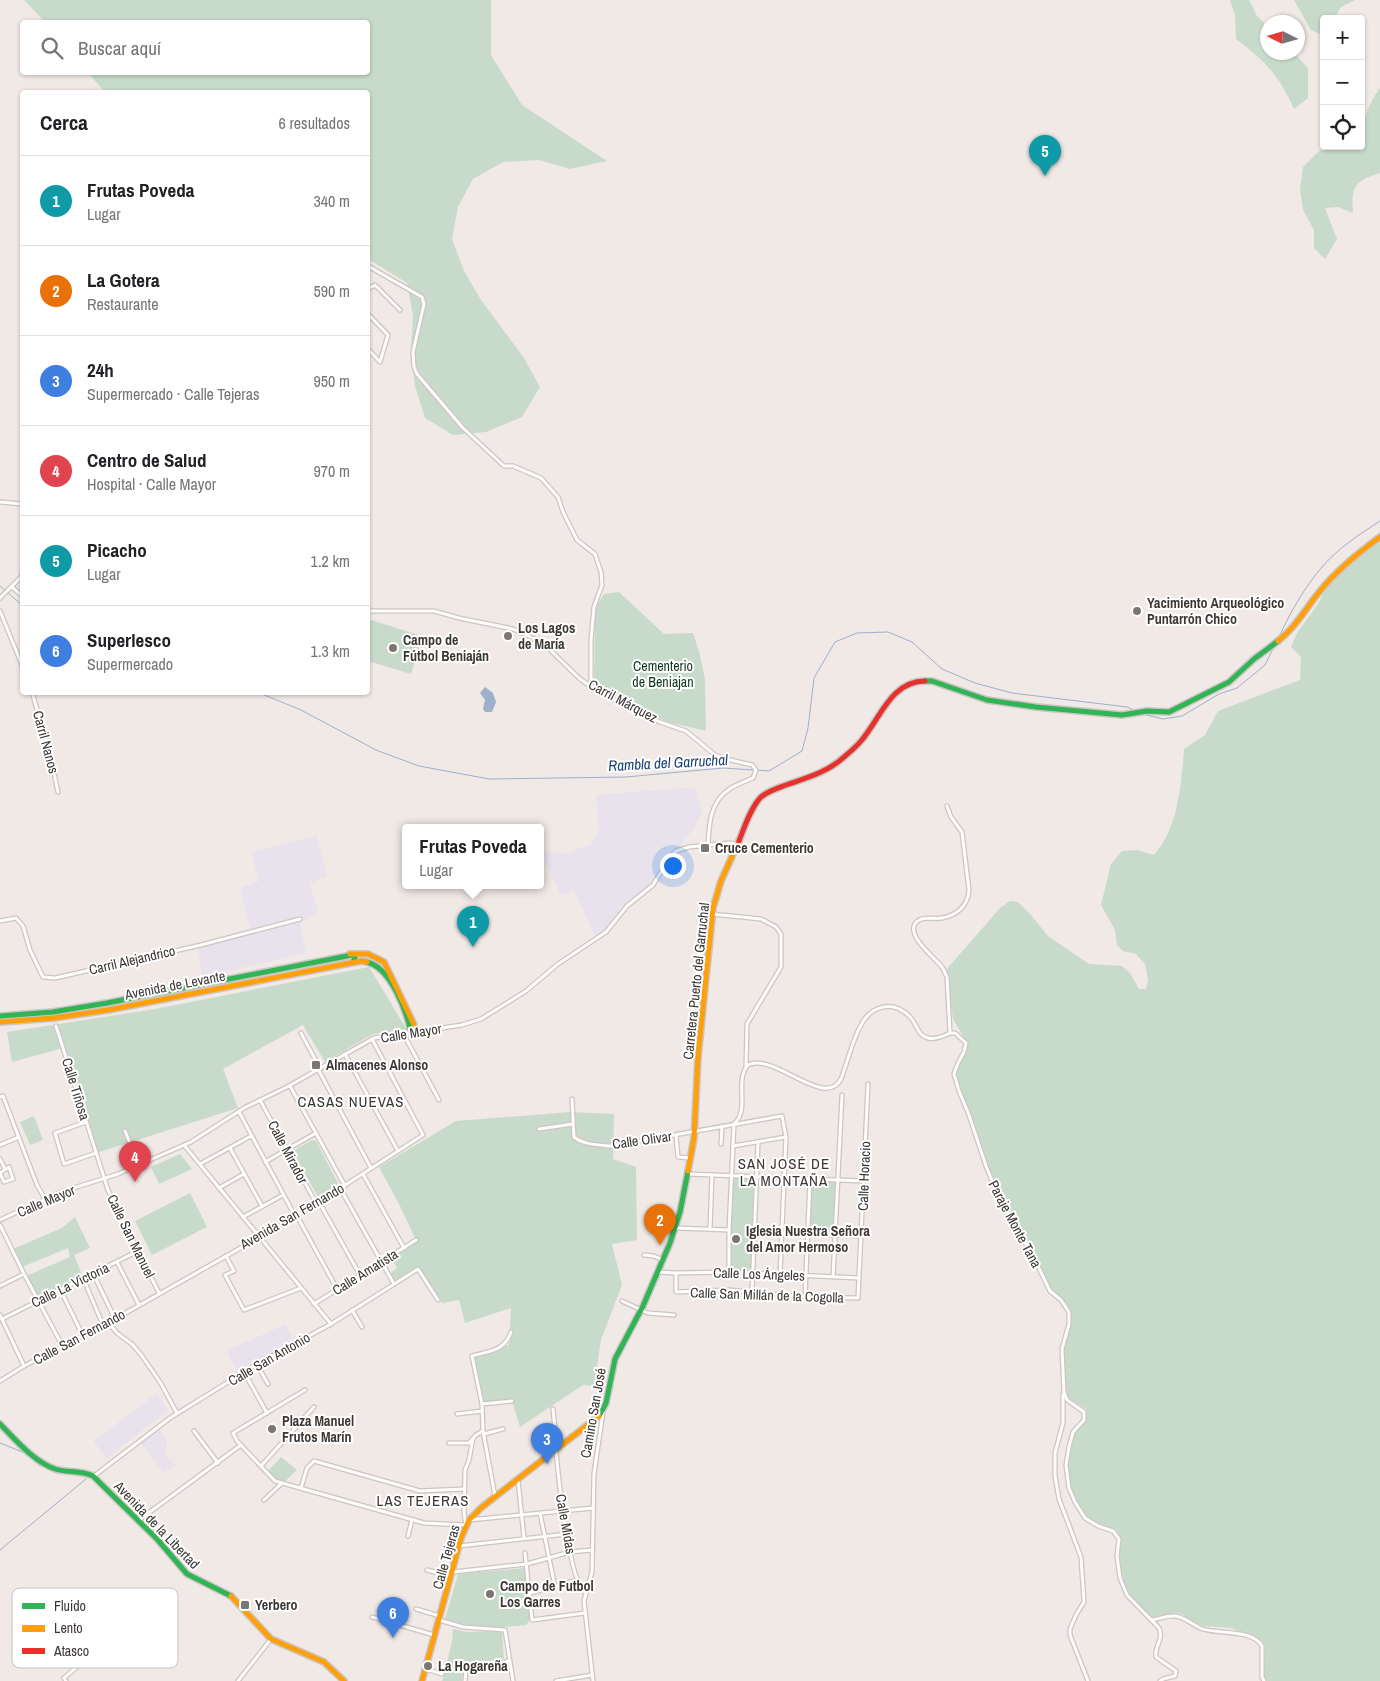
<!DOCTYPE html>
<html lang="es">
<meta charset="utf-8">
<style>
:root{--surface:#fff;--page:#f6f6f6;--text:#202124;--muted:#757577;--line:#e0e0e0;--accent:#2563eb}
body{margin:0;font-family:"Archivo Narrow",sans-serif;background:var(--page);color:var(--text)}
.controls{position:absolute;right:15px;top:15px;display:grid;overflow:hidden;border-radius:5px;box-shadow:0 1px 4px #0004}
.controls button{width:45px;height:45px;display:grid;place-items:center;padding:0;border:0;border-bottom:1px solid var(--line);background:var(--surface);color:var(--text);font:25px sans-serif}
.compass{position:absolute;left:1260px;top:15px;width:45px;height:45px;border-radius:50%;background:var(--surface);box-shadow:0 1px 4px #0004;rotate:275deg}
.you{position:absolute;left:672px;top:865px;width:18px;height:18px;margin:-12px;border:4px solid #fff;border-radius:50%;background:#1a73e8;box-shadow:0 0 0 8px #1a73e833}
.badge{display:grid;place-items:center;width:32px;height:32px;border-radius:50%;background:var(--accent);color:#fff;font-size:16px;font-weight:700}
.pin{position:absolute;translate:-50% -41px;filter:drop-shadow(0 1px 2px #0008)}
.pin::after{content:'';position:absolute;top:26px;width:18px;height:15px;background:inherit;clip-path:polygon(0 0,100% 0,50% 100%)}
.popup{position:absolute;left:402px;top:824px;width:142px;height:65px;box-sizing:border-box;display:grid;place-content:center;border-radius:5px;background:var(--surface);filter:drop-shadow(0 1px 4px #0005);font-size:16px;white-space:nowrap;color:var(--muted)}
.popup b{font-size:19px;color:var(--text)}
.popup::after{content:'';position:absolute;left:50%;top:100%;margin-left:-10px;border:10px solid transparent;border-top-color:var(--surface)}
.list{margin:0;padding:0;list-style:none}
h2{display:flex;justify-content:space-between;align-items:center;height:65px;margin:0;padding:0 20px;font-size:21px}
h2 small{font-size:16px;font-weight:400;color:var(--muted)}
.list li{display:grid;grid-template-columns:32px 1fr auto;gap:15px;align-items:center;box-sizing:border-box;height:90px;padding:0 20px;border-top:1px solid var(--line)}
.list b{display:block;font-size:19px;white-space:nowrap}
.list p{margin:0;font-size:16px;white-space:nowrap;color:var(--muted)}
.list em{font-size:16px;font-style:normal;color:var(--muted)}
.icon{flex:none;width:28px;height:28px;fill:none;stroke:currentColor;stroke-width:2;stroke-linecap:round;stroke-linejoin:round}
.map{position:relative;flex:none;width:1380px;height:1681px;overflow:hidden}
.search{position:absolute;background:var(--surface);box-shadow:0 1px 4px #0004;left:20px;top:20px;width:350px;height:55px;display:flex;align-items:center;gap:12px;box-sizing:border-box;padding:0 18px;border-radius:5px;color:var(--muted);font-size:19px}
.panel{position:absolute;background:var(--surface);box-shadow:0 1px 4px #0004;left:20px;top:90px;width:350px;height:605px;border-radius:5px}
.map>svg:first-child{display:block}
.industrial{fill:#e8e2ed}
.green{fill:#c8dbca}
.water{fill:#9eb0cb}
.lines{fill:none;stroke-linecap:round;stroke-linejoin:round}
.stream{stroke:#9eb0cb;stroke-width:1}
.street-casing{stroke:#cbc5c3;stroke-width:5.5}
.fast-casing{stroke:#cbc5c3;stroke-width:8}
.slow-casing{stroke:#cbc5c3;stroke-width:8}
.jam-casing{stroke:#cbc5c3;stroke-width:8}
.street{stroke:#fdfcfb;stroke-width:3}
.fast{stroke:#30b455;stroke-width:5}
.slow{stroke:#ff9f0a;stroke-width:5}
.jam{stroke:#e5322d;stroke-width:5}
.poi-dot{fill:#7b7573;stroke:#fff;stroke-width:2}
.labels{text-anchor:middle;stroke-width:4;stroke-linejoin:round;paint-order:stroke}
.poi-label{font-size:14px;font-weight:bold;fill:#3c3735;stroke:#fff;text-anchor:start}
.park-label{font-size:14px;fill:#103620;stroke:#fff}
.street-label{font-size:14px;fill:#3c3735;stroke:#fff}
.water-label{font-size:15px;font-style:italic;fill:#1b4174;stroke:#fff}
.neighbourhood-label{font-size:15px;letter-spacing:1px;fill:#3c3735;stroke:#fff}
.key{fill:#fff;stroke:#c4c3c2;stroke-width:1}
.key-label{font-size:14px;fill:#3c3735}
</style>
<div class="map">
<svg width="1380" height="1681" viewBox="0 0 1380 1681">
<rect width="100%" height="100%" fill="#f0e9e6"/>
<g class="industrial">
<path d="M695 787 702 810 695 827 679 846 666 855 649 886 622 906 606 929 595 936 574 890 561 895 541 852 567 853 592 844 599 829 596 795Z"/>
<path d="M317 836 327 876 310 883 318 913 300 923 306 953 202 977 198 945 250 928 240 888 259 881 251 852Z"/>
<path d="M286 1324 295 1343 239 1375 227 1352 233 1348Z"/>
<path d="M156 1394 168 1410 106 1459 94 1441Z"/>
<path d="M159 1429 167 1439V1447L164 1453 176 1465 164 1473 141 1443Z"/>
</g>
<g class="green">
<path d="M24 0H491V55L522 105 607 161 570 169 539 160 503 162 473 179 458 207 452 239 464 271 481 300 524 358 540 387 522 417 486 432 453 435 425 418 415 386 411 350 413 316 407 283 368 259V92H105L88 73 368 72V22H45Z"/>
<path d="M1230 0H1249L1257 16 1267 26 1268 52 1294 53 1308 68V98L1294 109C1279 75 1265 61 1236 39L1235 15Z"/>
<path d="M1294 0H1355L1341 7 1335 17 1336 19H1324V36L1311 30Z"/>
<path d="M1380 88V173C1354 181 1351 187 1353 213L1338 207 1325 208 1337 239 1325 259 1314 248V230L1303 210 1300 189 1303 167 1319 151 1338 146H1361C1361 126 1367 105 1380 88Z"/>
<path d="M1380 542V1681H1267L1264 1676 1265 1645 1261 1640 1231 1628 1202 1626 1191 1621 1182 1614 1174 1613 1152 1617C1130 1600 1122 1585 1120 1558 1119 1548 1119 1540 1117 1530 1110 1528 1101 1527 1095 1523 1070 1509 1065 1468 1071 1443 1075 1428 1087 1426 1086 1409L1067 1397 1065 1388 1063 1353 1071 1324 1068 1308 1066 1303 1050 1287 1037 1256 1001 1198 990 1174 970 1113 957 1080 956 1072 967 1049 965 1039 953 1019 946 970 1000 908 1010 901 1018 902 1031 915 1048 936 1089 964 1122 966 1130 973 1139 989H1146L1148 980 1145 964 1136 954 1123 951 1117 945 1115 930 1101 905 1111 864 1122 851 1137 850 1154 855C1179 826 1181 785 1184 749L1205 735 1218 711 1300 680 1301 657 1291 647 1297 633 1318 604 1327 586 1371 547Z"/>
<path d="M619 592 664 634 693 633 700 655 705 680 706 731 668 722 628 704 594 686 595 609 604 594Z"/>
<path d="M368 619 422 636 411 674 368 661Z"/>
<path d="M369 967 407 1030 373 1034 325 1062 303 1025 223 1069 238 1108 96 1153 63 1048 12 1062 7 1032 155 1009Z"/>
<path d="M570 1112 614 1114 613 1159 636 1167 637 1240 612 1244 622 1285 601 1340 594 1386 583 1385 520 1427 512 1401 482 1404 472 1356 509 1345 511 1308 465 1323 459 1300 442 1303 418 1269 394 1284 388 1275 397 1268 390 1256 416 1240 400 1206 379 1167 456 1121Z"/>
<path d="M34 1116 43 1140 30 1145 20 1122Z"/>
<path d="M312 1140 316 1141 338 1183 337 1185 318 1197 293 1152 295 1150Z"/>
<path d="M180 1154 192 1169 159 1184 151 1167Z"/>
<path d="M731 1176 757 1177 753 1273 729 1272Z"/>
<path d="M810 1179 837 1180 835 1235 807 1234Z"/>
<path d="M190 1193 207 1227 152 1255 135 1221Z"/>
<path d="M75 1217 90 1248 74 1255 83 1277 38 1299 26 1276 70 1257 68 1248 22 1267 13 1249 62 1228Z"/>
<path d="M281 1457 297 1470 283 1483 275 1481 268 1471Z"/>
<path d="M525 1568 530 1620 526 1625C498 1628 472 1629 445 1619L458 1574Z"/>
<path d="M453 1629 467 1632 502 1631 504 1658 463 1667 462 1681H442L452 1642Z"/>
</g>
<path class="water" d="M485 687 493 693 496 702 492 712H485L483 709 485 700 480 693Z"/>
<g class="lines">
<g class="stream">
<path d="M0 586 22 605"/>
<path d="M1279 637C1290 613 1304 588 1322 567 1337 549 1360 534 1380 521"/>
<path d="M257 692 301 710 376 750 419 766 489 779 626 777 723 768 769 771 802 751 808 728 814 678 835 642 857 633 888 632 912 642 942 669 975 683 1012 693 1127 707 1136 711"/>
<path d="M1142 714 1163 719 1182 716 1219 694 1237 688 1265 665 1274 647"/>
<path d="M0 1443 25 1453 40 1466"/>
<path d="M0 1550 86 1479"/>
</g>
<defs>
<g id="street">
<path d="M368 266 422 297 424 304 413 352 414 367 417 374 463 428 504 466H513L541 478 558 497 563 512 577 540 595 554 601 572 602 585 594 607 591 640V686"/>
<path d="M368 289 375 285 400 310"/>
<path d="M368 314 388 335 380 362 368 349"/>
<path d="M0 502 22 504"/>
<path d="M12 587 22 596"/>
<path d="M0 598 22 576"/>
<path d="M0 611 22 665"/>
<path d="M368 611H434L459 618 513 629 543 643 580 679 602 694 660 722 686 731 715 755 726 759 752 765 756 770 753 778C746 781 738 784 731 788 710 801 709 823 708 845"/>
<path d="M32 692 50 754 58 792"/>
<path d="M947 806 951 817 962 832 969 890C968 905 958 915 942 918 933 920 919 914 914 926 910 939 935 958 942 967 944 970 945 973 947 977L950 1033"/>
<path d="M712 914 761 919 776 927 781 934V967L747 1024 746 1067"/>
<path d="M0 921 16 918 23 926 30 950 43 977 55 978 201 945 300 919"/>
<path d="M56 1026 108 1190 159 1293"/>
<path d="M301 1033 320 1068"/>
<path d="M403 1033 439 1100"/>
<path d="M950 1033H955L966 1043 964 1052 958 1063 954 1074 959 1091 969 1115 986 1166 999 1198 1034 1258 1050 1291 1061 1300 1069 1312V1324L1062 1349 1064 1392 1067 1400 1084 1412V1420L1073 1432 1069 1447 1066 1465 1069 1488 1075 1502 1085 1518 1098 1526 1113 1531 1119 1539 1117 1556 1120 1578 1127 1595 1159 1628C1164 1640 1154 1646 1156 1657L1176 1671 1175 1676 1163 1679 1160 1681"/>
<path d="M345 1054 398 1151"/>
<path d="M318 1069 371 1168"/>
<path d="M290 1086 345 1186"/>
<path d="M0 1097 3 1096 37 1185 45 1199"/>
<path d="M572 1099 574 1137C584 1145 599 1145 611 1146L782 1116 786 1137 780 1275"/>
<path d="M260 1100 316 1203"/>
<path d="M239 1112 295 1216"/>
<path d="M86 1122 55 1133 64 1164 96 1153"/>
<path d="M735 1123C750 1108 734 1081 748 1065 774 1052 825 1110 841 1079 848 1061 852 1041 861 1025 872 1004 895 1000 911 1018 917 1025 918 1036 928 1038 935 1040 944 1036 950 1033"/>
<path d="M539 1129 573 1124"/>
<path d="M125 1131 139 1165"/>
<path d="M676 1135 678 1157 690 1158"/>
<path d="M721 1144 722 1126"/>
<path d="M0 1145 19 1137"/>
<path d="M184 1145 331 1324"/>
<path d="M733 1146 786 1137"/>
<path d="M230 1148 262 1206"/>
<path d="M0 1159 5 1169"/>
<path d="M265 1162 316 1133"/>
<path d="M200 1164 251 1136"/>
<path d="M9 1167 13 1179 4 1182 0 1173Z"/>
<path d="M363 1174 404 1248"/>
<path d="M688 1174 863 1181"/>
<path d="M219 1188 244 1174"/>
<path d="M340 1188 394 1284"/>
<path d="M319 1202 360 1275"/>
<path d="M297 1216 337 1289"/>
<path d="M243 1217 283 1195"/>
<path d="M0 1220 61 1192 118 1174 191 1142 244 1108 287 1087 374 1038 462 1025 481 1019 526 991 558 964 606 932 627 906 653 885 670 857 676 851 689 847 729 843 737 844"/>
<path d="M0 1225 24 1274 63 1347"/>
<path d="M676 1228 729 1230"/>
<path d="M710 1229 712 1175"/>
<path d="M754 1232 861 1236"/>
<path d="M644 1255 654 1256 663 1260"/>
<path d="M226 1256 234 1271 225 1275 244 1310 301 1288"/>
<path d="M117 1262 139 1305"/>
<path d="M658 1272 676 1273 729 1272 859 1278"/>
<path d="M729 1272V1230L734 1124"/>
<path d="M93 1273 115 1319"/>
<path d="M676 1273V1292L729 1290 805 1297 858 1298 868 1084"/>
<path d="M833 1277 842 1095"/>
<path d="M83 1278 103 1325"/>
<path d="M0 1286 24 1274"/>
<path d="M60 1289 83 1336"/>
<path d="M752 1292 758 1142"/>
<path d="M805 1297 810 1179"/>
<path d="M622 1301 648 1313 674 1315"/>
<path d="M314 1304 416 1240"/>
<path d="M352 1310 362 1327"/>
<path d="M0 1315 24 1366"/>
<path d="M2 1319 138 1251"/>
<path d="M108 1322 117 1333 133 1345 142 1356 160 1382 177 1413"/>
<path d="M257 1365 268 1384"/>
<path d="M244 1372 267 1413"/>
<path d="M0 1381 24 1366 115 1319 297 1216 423 1135 372 1039"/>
<path d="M305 1390 233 1433 237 1441 275 1481 424 1523 466 1525 464 1513 465 1470 469 1460 473 1438"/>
<path d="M1063 1394V1423L1055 1453V1476L1059 1499 1081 1557 1084 1602 1076 1615 1070 1629V1635L1088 1681"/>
<path d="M482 1404 512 1401"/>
<path d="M553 1409 557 1449"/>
<path d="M457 1414 482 1411"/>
<path d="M194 1431 218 1463"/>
<path d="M484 1434 503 1429"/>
<path d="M449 1443H469L476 1435 483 1431"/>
<path d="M556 1451C558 1473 569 1585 586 1593"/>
<path d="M261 1466 314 1407"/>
<path d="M94 1476 170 1418 259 1363 331 1324 418 1269 438 1300"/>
<path d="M518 1480 524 1538"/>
<path d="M301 1488 307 1468 314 1461 420 1491 464 1489"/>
<path d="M495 1496 483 1431 482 1404 472 1356C489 1351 505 1351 511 1332"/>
<path d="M264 1500 282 1483"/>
<path d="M540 1513 555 1587"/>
<path d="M139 1520 241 1445"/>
<path d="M469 1520 593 1508"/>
<path d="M408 1536 412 1520"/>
<path d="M459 1546 567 1534"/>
<path d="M525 1553 532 1620 585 1613"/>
<path d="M427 1570 450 1576"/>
<path d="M453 1572 527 1564 570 1552 592 1550"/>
<path d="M530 1593 578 1580"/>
<path d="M416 1609 440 1616"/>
<path d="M372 1617 434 1635"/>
<path d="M439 1620 463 1627 505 1630 513 1681"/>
<path d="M1152 1620C1159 1619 1168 1615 1175 1616 1185 1617 1191 1624 1200 1628 1215 1635 1252 1628 1262 1646V1677L1264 1681"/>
<path d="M426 1669 442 1674"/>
<path d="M66 1681 64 1678 86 1659"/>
<path d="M238 1681 271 1639"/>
<path d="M465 1681 466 1670 509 1661"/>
<path d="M556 1681 592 1675"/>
<path d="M593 1681 584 1601 592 1572 594 1474 603 1412"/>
</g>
<g id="fast">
<path d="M925 681H932L987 700 1036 707 1122 715 1147 711 1169 712 1229 682 1254 659 1278 641"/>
<path d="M367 962C391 968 406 1010 411 1032"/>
<path d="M0 1016 53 1012 107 1003 352 955 355 958 353 962"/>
<path d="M599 1416 606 1403 615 1359 643 1306 670 1243 680 1212 688 1171"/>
<path d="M0 1424C16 1440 33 1461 55 1469 67 1473 81 1470 93 1476L157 1539 187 1574 231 1596"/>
</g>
<g id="slow">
<path d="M1278 641C1296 627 1306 608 1320 591 1337 570 1358 553 1380 537"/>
<path d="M350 954H368L384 962 417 1031"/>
<path d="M0 1022 54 1018 108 1010 361 961 367 962"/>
<path d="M688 1171 694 1138 698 1057 713 908 721 881 739 841"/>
<path d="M231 1596 271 1639 324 1662 344 1681"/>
<path d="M422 1681 461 1538 469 1520 482 1507 599 1416"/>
</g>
<path id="jam" d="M739 841C744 828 751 807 761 797 768 791 778 788 786 785 806 778 828 772 844 757 850 752 856 747 861 741 880 719 891 681 925 681"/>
</defs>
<use href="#street" class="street-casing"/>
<use href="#fast" class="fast-casing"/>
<use href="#slow" class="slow-casing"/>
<use href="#jam" class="jam-casing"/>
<use href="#street" class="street"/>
<use href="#fast" class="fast"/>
<use href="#slow" class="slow"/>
<use href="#jam" class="jam"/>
</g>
<g class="poi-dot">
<circle cx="1137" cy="611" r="5"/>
<circle cx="508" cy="636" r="5"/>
<circle cx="393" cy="648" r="5"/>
<rect x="700" y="843" width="10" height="10" rx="2.5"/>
<rect x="311" y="1060" width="10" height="10" rx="2.5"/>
<circle cx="736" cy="1239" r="5"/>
<circle cx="272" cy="1429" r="5"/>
<circle cx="490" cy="1594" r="5"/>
<rect x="240" y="1600" width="10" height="10" rx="2.5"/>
<circle cx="428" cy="1666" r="5"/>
</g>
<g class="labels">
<g class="poi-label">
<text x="1147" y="608">Yacimiento Arqueológico<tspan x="1147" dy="16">Puntarrón Chico</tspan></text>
<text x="518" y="633">Los Lagos<tspan x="518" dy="16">de María</tspan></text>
<text x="403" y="645">Campo de<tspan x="403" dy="16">Fútbol Beniaján</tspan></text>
<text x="715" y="853">Cruce Cementerio</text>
<text x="326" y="1070">Almacenes Alonso</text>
<text x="746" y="1236">Iglesia Nuestra Señora<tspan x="746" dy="16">del Amor Hermoso</tspan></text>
<text x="282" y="1426">Plaza Manuel<tspan x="282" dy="16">Frutos Marín</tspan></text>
<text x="500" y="1591">Campo de Futbol<tspan x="500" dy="16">Los Garres</tspan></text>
<text x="255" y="1610">Yerbero</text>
<text x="438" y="1671">La Hogareña</text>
</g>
<g class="park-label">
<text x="663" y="671">Cementerio<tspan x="663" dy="16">de Beniajan</tspan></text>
</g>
<g class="street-label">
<text transform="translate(623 701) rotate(28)" y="5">Carril Márquez</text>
<text transform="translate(46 742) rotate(75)" y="5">Carril Nanos</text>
<text transform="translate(132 960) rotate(-13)" y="5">Carril Alejandrico</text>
<text transform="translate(696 981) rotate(-84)" y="5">Carretera Puerto del Garruchal</text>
<text transform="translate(175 985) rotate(-11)" y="5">Avenida de Levante</text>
<text transform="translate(411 1033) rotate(-9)" y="5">Calle Mayor</text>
<text transform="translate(76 1089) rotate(73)" y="5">Calle Tiñosa</text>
<text transform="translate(642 1140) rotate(-8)" y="5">Calle Olivar</text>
<text transform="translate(288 1152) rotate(62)" y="5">Calle Mirador</text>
<text transform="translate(864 1176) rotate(-88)" y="5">Calle Horacio</text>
<text transform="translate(46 1201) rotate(-23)" y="5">Calle Mayor</text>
<text transform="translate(292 1216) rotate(-30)" y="5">Avenida San Fernando</text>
<text transform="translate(1015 1224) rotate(62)" y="5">Paraje Monte Tana</text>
<text transform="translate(131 1236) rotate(64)" y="5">Calle San Manuel</text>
<text transform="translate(365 1272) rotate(-32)" y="5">Calle Amatista</text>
<text transform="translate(759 1274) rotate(2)" y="5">Calle Los Ángeles</text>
<text transform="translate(70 1285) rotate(-26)" y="5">Calle La Victoria</text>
<text transform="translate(767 1295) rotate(2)" y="5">Calle San Millán de la Cogolla</text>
<text transform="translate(79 1337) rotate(-28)" y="5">Calle San Fernando</text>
<text transform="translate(269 1359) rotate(-30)" y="5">Calle San Antonio</text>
<text transform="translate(593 1413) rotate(-80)" y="5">Camino San José</text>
<text transform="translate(566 1524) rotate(80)" y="5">Calle Midas</text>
<text transform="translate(157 1525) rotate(46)" y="5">Avenida de la Libertad</text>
<text transform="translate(446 1557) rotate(-74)" y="5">Calle Tejeras</text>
</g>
<g class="water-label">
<text transform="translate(668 763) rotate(-3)" y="5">Rambla del Garruchal</text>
</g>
<g class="neighbourhood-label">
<text x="351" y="1107">CASAS NUEVAS</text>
<text x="784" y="1169">SAN JOSÉ DE<tspan x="784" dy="17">LA MONTAÑA</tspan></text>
<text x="423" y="1506">LAS TEJERAS</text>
</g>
</g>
<rect x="12" y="1588" width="166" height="80" rx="8" class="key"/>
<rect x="22" y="1603" width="23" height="6" fill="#30b455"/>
<rect x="22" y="1625" width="23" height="7" fill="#ff9f0a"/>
<rect x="22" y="1648" width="23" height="6" fill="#e5322d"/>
<g class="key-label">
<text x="54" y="1611">Fluido</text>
<text x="54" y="1633">Lento</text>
<text x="54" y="1656">Atasco</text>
</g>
</svg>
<div class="controls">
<button>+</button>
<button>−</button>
<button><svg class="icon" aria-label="locate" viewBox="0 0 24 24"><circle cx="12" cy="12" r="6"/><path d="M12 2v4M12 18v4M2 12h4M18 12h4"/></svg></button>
</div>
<svg class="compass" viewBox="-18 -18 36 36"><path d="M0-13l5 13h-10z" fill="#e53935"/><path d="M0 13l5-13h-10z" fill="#757577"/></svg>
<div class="you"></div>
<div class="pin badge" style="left:473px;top:947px;background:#0f9aa8">1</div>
<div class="popup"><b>Frutas Poveda</b>Lugar</div>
<div class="pin badge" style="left:660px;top:1245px;background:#e8710a">2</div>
<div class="pin badge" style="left:547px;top:1464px;background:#3f7fe0">3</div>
<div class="pin badge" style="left:135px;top:1182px;background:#e0444e">4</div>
<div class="pin badge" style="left:1045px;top:176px;background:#0f9aa8">5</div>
<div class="pin badge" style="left:393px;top:1638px;background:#3f7fe0">6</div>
<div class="search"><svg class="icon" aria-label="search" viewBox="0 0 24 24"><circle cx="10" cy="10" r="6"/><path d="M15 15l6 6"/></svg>Buscar aquí</div>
<section class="panel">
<h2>Cerca<small>6 resultados</small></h2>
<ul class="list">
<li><span class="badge" style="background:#0f9aa8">1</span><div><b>Frutas Poveda</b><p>Lugar</p></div><em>340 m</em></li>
<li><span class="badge" style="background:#e8710a">2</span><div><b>La Gotera</b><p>Restaurante</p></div><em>590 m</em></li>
<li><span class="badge" style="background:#3f7fe0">3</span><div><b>24h</b><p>Supermercado · Calle Tejeras</p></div><em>950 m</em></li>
<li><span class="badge" style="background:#e0444e">4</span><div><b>Centro de Salud</b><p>Hospital · Calle Mayor</p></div><em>970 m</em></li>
<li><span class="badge" style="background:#0f9aa8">5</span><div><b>Picacho</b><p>Lugar</p></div><em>1.2 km</em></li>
<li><span class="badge" style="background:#3f7fe0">6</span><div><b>Superlesco</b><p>Supermercado</p></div><em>1.3 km</em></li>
</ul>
</section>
</div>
